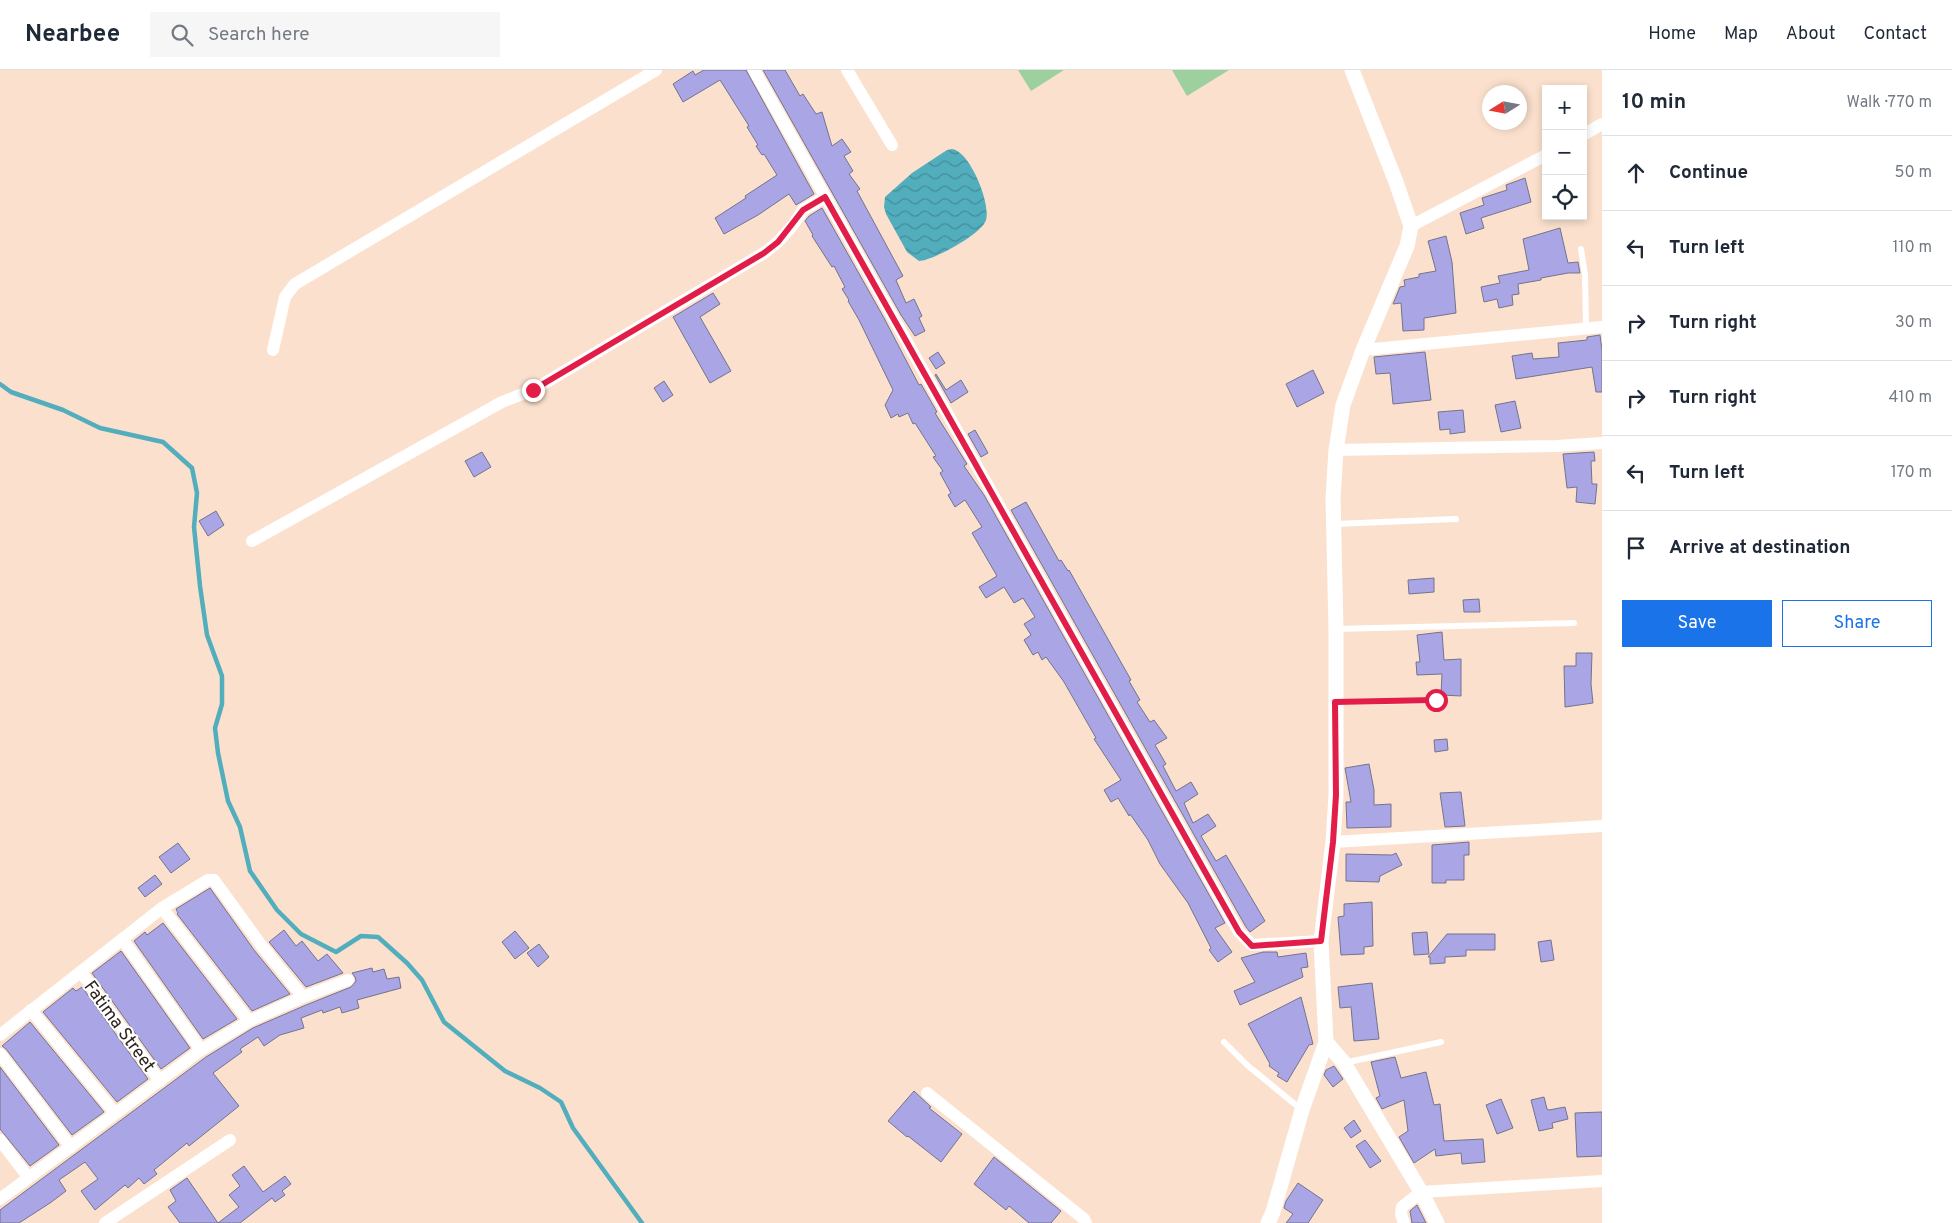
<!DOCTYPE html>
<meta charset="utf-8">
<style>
:root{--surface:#fff;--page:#f6f6f7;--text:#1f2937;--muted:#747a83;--line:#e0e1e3;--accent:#1a73e8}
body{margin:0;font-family:Overpass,sans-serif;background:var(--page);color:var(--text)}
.controls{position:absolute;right:15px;top:15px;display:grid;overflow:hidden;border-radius:0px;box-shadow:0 2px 8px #0003}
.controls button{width:45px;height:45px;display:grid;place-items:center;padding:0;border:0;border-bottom:1px solid var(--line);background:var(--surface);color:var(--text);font:25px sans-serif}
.compass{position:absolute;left:1482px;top:15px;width:45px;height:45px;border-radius:50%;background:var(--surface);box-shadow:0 2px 8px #0003;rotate:259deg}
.stop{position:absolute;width:15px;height:15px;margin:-11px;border:4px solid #e11d48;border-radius:50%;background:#fff}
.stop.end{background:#e11d48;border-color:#fff;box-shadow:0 1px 5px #0008}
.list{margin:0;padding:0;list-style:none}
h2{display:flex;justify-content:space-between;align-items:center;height:65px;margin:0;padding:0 20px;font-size:21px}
h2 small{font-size:16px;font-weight:400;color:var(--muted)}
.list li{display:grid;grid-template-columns:32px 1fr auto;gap:15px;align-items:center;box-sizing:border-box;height:75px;padding:0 20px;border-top:1px solid var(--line)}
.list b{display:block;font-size:19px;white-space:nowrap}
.list em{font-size:16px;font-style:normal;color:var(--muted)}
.actions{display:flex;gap:10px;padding:15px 20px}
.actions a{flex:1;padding:11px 0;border:1px solid var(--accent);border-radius:0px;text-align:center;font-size:18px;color:var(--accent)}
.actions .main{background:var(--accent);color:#fff}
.icon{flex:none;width:28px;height:28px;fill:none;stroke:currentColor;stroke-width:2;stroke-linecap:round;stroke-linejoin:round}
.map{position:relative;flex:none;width:1602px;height:1153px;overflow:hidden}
header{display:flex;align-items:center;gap:30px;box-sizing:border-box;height:70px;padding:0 25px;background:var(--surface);border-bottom:1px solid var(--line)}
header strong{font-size:24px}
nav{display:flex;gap:28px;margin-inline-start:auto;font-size:18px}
.search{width:350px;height:45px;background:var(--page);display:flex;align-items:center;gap:12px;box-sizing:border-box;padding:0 18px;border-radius:0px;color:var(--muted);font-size:19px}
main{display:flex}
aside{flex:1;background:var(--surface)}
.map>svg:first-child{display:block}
.grass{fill:#9dd09e}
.water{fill:url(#water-waves)}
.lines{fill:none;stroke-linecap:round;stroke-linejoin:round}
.stream{stroke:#52adbd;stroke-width:4.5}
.building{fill:#aaa5e4;stroke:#74738d}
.service{stroke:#fff;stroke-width:6}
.minor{stroke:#fff;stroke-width:12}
.tertiary{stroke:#fff;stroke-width:15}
.route{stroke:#e11d48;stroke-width:6}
.labels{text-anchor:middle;stroke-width:4;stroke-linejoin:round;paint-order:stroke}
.street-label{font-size:18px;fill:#2e241d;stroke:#fff}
</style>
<header>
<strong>Nearbee</strong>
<div class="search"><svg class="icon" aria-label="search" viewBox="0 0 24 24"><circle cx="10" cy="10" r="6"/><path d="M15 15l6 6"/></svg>Search here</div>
<nav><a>Home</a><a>Map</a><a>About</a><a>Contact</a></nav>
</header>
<main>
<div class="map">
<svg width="1602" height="1153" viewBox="0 0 1602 1153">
<defs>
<pattern id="water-waves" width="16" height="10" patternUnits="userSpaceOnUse" patternTransform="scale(1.25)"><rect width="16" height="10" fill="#52adbd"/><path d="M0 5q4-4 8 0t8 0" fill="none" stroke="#448d99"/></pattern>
</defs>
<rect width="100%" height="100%" fill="#fbe1cd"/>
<g class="grass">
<path d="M1018 0H1064L1031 21Z"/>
<path d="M1172 0H1229L1187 26Z"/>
</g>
<path class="water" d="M952 79C970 81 991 134 986 150 982 164 932 191 919 191L907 182 886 144 884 137 885 127 912 103 947 80Z"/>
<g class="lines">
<path class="stream" d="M0 314 11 322 63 340 100 358 163 372 192 398 197 423 194 457 200 516 207 565 222 606V634L215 658 218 683 228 731 240 757 250 801 277 840 301 864 336 882 361 866 378 867 407 893 422 910 444 952 505 1001 540 1018 561 1032 573 1058 642 1153"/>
</g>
<g class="building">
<path d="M704 0H746L814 124 796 135 789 124 758 145 724 164 715 148 746 128 745 126 777 105 764 84 762 85 756 76 758 75 747 57 749 56 720 10 683 32 673 14 693 1 695 5Z"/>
<path d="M763 0H785L800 26 803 24 816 44 822 42 832 76 842 69 851 82 844 86 853 101 849 104 860 119 857 121 903 206 896 210 906 233 914 229 922 246 919 248 925 261 915 266 901 245Z"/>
<path d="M1525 108 1531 132 1481 148 1484 158 1466 164 1460 143 1484 135 1482 128 1507 120 1506 115Z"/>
<path d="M822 138 884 248 919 315 921 314 937 342 935 343 967 394 964 396 984 425 1225 853 1215 858 1232 882 1218 892 1209 880 1211 878 1188 833 1160 794 1148 770 1130 744 1129 746 1118 728 1111 732 1104 720 1121 710 1094 669 1096 668 1064 612 1046 587 1042 590 1038 582 1033 585 1024 570 1031 565 1024 554 1035 547 1023 528 1014 533 1004 517 986 528 979 517 997 506 972 463 982 457 965 430 955 437 948 425 951 423 940 403 943 401 933 387 936 386 915 353 913 354 908 343 899 347 898 344 891 348 885 335 893 320 859 250 848 231 849 230 842 219 845 217 834 196 832 197 812 166 813 165 805 151 809 146Z"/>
<path d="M1560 158 1568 193 1578 192 1580 203H1568L1541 208V210L1518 214 1519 224 1512 225 1513 235 1499 238 1497 229 1484 232 1481 217 1500 213 1498 206 1529 200 1523 169Z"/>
<path d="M1446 166 1452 192 1456 243 1424 248V260L1403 261 1401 233 1393 234 1400 217 1405 216 1404 210 1419 207V204L1436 201 1428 171Z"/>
<path d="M713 223 720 234 700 247 731 301 710 313 673 247Z"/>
<path d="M1600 265 1602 280V322H1596L1592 297 1516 309 1512 286 1532 283 1533 289 1559 287 1558 273 1587 270V267Z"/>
<path d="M938 282 945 293 936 299 929 288Z"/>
<path d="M1425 282 1431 330 1393 334 1390 303 1376 304 1374 287Z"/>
<path d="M1313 300 1324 323 1297 337 1286 314Z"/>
<path d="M936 304 946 320 961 310 968 322 951 333 935 305Z"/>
<path d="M664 311 673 325 663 332 654 318Z"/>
<path d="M1515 331 1521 358 1501 362 1495 335Z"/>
<path d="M1463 340 1465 362 1450 364V359L1440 360 1438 342Z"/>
<path d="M975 360 988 383 981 387 968 364Z"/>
<path d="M482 382 491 397 474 407 465 391Z"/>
<path d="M1594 382 1595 391H1591L1592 414H1597L1595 434 1576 432 1577 417 1567 418 1563 384Z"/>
<path d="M1026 432 1059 491 1061 490 1068 501 1069 500 1131 610 1129 611 1140 630 1137 632 1150 652 1154 650 1167 668 1155 675 1166 694 1163 696 1176 721 1191 712 1198 724 1184 733 1193 753 1208 744 1216 756 1201 766 1216 791 1226 785 1265 851 1250 862 1246 857 1011 440Z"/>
<path d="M216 441 224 455 208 466 199 451Z"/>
<path d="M1434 508V522L1409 524 1408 510Z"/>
<path d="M1479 529 1480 542H1464L1463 530Z"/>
<path d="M1442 562 1444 590 1461 589V626L1441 625 1442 604 1417 605 1416 592H1420L1417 565Z"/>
<path d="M1576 583H1592L1591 614 1593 633 1565 637 1564 596H1576Z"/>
<path d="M1447 669 1448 680 1435 682 1434 670Z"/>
<path d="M1369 694 1374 720V735L1391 734V757L1347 758 1346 732H1351L1345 698Z"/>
<path d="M1461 722 1465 756 1445 757 1440 723Z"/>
<path d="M1469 772V785H1464V810H1446V813H1432V775Z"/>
<path d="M178 773 190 789 171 803 159 787Z"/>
<path d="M1396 783 1402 795 1380 806 1379 812 1346 811V784L1392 785Z"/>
<path d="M155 805 162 814 145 827 138 818Z"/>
<path d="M210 818 254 880 290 924 252 941 177 844 178 843 176 839Z"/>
<path d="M1372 832 1373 876 1364 877V884L1341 885 1338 847 1344 846V834Z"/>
<path d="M163 853 237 949 203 969 134 871 145 862 147 865Z"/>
<path d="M284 860 296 876 302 871 318 891 327 884 343 903 306 917 269 872Z"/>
<path d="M515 861 529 878 515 889 502 872Z"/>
<path d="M1427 862 1429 884 1414 885 1412 863Z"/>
<path d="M1447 864H1495V880H1466V886L1445 887V893L1430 894V887H1428Z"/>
<path d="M1551 870 1554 890 1541 892 1538 872Z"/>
<path d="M539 874 549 887 538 897 527 883Z"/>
<path d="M121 881 190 978 161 999 92 903Z"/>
<path d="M1263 882H1277L1278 887 1306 883 1308 897 1301 898 1303 907 1240 935 1234 921 1255 912 1241 888Z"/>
<path d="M372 898 373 902 384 899 387 909 399 907 401 918 357 930 359 938 342 943 340 937 323 943 322 940 301 948 304 958 280 965 264 976 258 967 240 979 242 982 213 1003 239 1036 189 1076 187 1073 154 1100 157 1104 144 1114 139 1108 128 1118 125 1115 95 1140 81 1121 98 1109 85 1092 59 1110 66 1121 50 1133 19 1153H0V1140L206 987 253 958 306 935 351 917 356 911 355 907 352 903Z"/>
<path d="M1372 913 1379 969 1354 971 1351 937 1340 938 1338 917Z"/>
<path d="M82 917 148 1009 117 1032 43 942 73 918 76 921Z"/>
<path d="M1301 927 1313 974 1309 975 1287 1012 1277 1006 1279 1003 1269 996 1270 994 1248 954Z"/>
<path d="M30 952 104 1042 72 1065 6 979 2 976Z"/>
<path d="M1395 987 1401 1008 1426 1002 1434 1035 1440 1034 1444 1071 1483 1069 1485 1092 1462 1094 1461 1083 1436 1086 1435 1079 1414 1093 1399 1067 1408 1061 1404 1030 1382 1039 1376 1028 1380 1026 1371 992Z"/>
<path d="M1334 996 1343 1009 1333 1017 1324 1005 1326 1000Z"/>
<path d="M0 997 59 1075 30 1096 0 1059Z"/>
<path d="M914 1021 931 1037 929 1038 962 1064 941 1092 908 1066 907 1067 888 1051Z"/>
<path d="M1544 1027 1547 1039 1549 1040 1565 1037 1568 1049 1552 1053 1553 1058 1539 1061 1531 1030Z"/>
<path d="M1501 1029 1513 1058 1497 1064 1486 1035Z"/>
<path d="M1602 1042V1086L1577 1087 1575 1043Z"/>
<path d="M1354 1050 1361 1061 1351 1068 1344 1058Z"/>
<path d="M1365 1070 1381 1091 1370 1098 1356 1076Z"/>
<path d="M994 1087 1061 1141 1051 1153H1029L1009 1136 1006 1140 974 1114Z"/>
<path d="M244 1096 263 1122 285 1106 291 1114 282 1121 285 1125 275 1132 272 1128 240 1153H180L168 1137 176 1131 170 1120 187 1108 218 1153 239 1137 229 1125 240 1116 232 1105Z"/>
<path d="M1298 1113 1323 1130 1308 1153H1286L1293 1144 1284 1138 1286 1131Z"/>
<path d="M1417 1135 1426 1153H1412L1410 1141Z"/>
</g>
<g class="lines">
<g class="service">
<path d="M1581 179 1585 205 1586 257"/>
<path d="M1334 454 1456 449"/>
<path d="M1336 559 1574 553"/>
<path d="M1335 632 1436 631"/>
<path d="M1224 972 1247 995 1302 1040"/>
<path d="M1344 993 1441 972"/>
</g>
<g class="minor">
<path d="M754 0 1239 862 1252 875 1321 871"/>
<path d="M847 0 892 75"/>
<path d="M1583 65 1602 54"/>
<path d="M1411 156 1546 85"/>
<path d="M273 280 285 227 295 214 656 0"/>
<path d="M1363 280 1602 257"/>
<path d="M1336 380 1557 376 1602 373"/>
<path d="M252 471 502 332 533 320 764 183 778 172 793 155 803 140 825 127"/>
<path d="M1333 772 1602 756"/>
<path d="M162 838 249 951"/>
<path d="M123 870 201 980"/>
<path d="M81 902 160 1011"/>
<path d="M31 940 115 1043"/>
<path d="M0 965 162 838 208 810H214L261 875 303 927"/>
<path d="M0 984 71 1077"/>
<path d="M927 1023 1084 1149 1086 1153"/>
<path d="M0 1070 28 1107"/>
<path d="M0 1129 201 980 249 951 303 927 348 910"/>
<path d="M105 1153 230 1070"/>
<path d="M1404 1153 1401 1144 1402 1137 1421 1122 1602 1111"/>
</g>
<g class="tertiary">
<path d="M1326 972 1344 993 1421 1122 1437 1153"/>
<path d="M1268 1153 1273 1142 1302 1040 1326 972 1321 871 1333 772 1336 725V559L1333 428 1336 380 1343 335 1363 280 1407 176 1411 156 1396 112 1352 0"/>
</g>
</g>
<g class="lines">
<path class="route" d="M533 320 764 183 778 172 803 140 825 127 1239 862 1252 876 1321 871 1333 772 1336 725 1335 632 1436 630"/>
</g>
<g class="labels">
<g class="street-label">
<text transform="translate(120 956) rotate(54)" y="6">Fatima Street</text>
</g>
</g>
</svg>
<div class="controls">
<button>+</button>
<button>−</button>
<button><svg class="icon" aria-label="locate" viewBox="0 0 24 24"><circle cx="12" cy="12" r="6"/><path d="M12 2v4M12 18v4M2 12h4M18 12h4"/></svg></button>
</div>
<svg class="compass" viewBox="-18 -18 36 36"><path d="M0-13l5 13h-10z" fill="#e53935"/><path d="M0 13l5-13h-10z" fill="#747a83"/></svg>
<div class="stop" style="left:1436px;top:630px"></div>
<div class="stop end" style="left:533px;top:320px"></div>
</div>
<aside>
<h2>10 min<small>Walk · 770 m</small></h2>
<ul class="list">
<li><svg class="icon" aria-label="ahead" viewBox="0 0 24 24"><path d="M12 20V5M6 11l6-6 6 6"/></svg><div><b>Continue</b></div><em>50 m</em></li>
<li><svg class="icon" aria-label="left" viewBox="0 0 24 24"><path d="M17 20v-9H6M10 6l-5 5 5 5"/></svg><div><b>Turn left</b></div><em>110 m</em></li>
<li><svg class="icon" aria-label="right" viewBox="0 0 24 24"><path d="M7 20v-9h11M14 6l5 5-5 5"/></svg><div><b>Turn right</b></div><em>30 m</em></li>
<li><svg class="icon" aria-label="right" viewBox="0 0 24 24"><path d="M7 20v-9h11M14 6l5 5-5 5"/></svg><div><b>Turn right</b></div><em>410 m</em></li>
<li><svg class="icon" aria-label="left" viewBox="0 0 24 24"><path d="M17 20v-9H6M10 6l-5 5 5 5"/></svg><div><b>Turn left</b></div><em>170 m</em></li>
<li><svg class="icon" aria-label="arrive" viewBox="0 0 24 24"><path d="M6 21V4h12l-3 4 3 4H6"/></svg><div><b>Arrive at destination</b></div></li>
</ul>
<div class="actions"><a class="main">Save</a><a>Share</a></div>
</aside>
</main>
